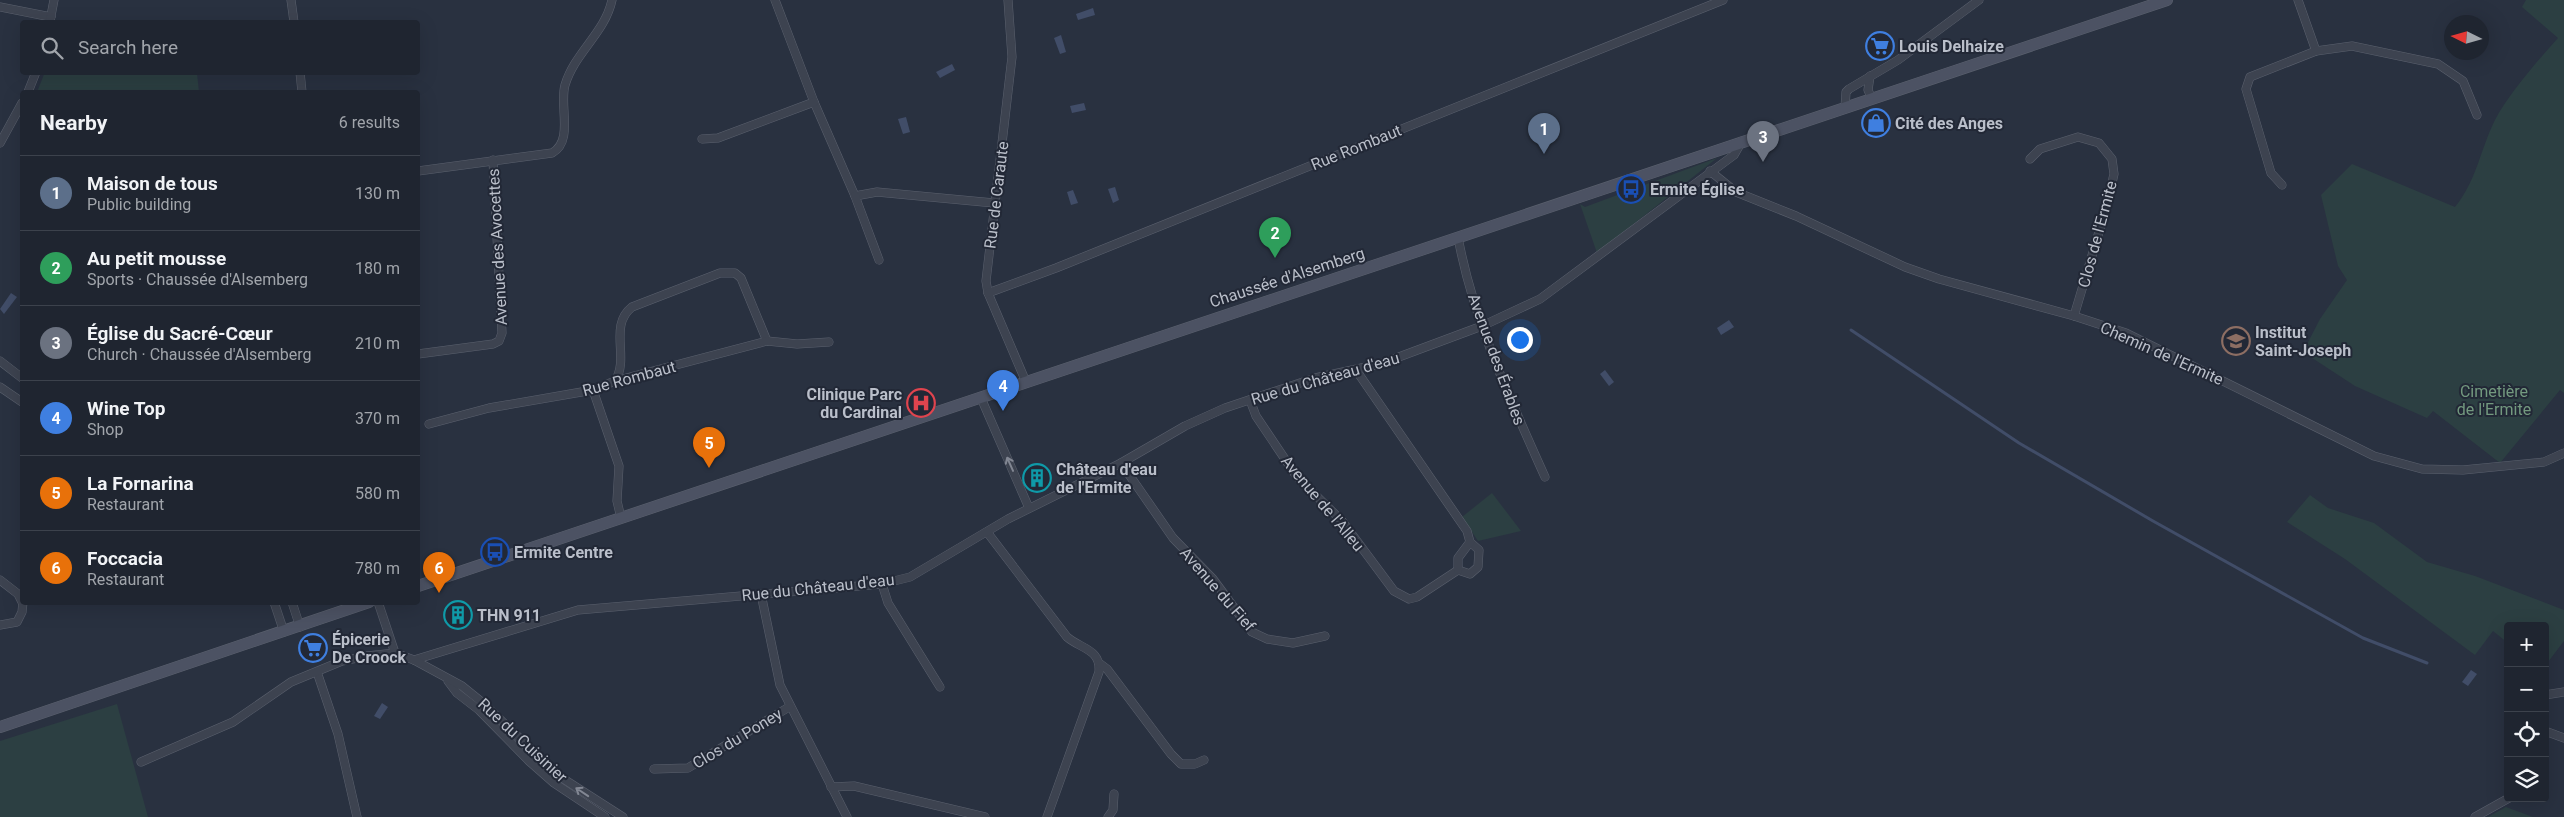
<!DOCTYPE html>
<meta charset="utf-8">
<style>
:root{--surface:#1f2530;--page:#272d38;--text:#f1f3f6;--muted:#a1a5ab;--line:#3c424c;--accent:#bca0f2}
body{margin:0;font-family:Roboto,sans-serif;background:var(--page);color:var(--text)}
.controls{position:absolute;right:15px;bottom:15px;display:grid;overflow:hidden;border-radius:5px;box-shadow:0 5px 20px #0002}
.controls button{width:45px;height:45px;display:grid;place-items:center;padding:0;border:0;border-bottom:1px solid var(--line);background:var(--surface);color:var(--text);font:25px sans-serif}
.compass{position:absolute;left:2444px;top:15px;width:45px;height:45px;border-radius:50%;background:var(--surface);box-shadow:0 5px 20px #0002;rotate:275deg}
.you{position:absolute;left:1519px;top:339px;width:18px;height:18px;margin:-12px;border:4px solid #fff;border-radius:50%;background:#1a73e8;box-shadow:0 0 0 8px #1a73e833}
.badge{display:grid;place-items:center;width:32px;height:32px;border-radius:50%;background:var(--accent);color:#fff;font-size:16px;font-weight:700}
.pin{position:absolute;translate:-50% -41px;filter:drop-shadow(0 1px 2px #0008)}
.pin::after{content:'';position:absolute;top:26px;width:18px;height:15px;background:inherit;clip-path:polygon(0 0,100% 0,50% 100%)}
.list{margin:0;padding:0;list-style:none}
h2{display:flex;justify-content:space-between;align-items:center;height:65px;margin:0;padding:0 20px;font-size:21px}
h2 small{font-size:16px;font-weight:400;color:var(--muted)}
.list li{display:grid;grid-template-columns:32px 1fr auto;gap:15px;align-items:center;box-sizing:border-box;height:75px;padding:0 20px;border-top:1px solid var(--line)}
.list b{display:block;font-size:19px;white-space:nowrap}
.list p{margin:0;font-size:16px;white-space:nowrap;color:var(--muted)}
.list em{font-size:16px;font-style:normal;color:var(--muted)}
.icon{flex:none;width:28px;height:28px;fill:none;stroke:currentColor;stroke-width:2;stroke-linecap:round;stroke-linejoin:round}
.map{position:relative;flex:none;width:2564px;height:817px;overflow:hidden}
.search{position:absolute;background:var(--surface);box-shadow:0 5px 20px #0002;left:20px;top:20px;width:400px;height:55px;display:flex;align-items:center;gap:12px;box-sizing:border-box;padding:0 18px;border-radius:5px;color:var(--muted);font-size:19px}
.panel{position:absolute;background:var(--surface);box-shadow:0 5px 20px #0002;left:20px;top:90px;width:400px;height:515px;border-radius:5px}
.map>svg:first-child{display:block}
.green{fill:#2c3f42}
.water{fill:#414d68}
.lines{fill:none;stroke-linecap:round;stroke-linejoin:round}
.stream{stroke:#414d68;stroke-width:3}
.minor-casing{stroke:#5b616e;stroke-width:9}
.secondary-casing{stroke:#5b616e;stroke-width:12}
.minor{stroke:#3d4350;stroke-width:8}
.secondary{stroke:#4c5263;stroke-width:11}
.oneway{stroke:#828793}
.labels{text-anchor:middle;stroke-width:4;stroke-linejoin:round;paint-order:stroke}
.poi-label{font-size:16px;font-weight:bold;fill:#babfca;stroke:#222836;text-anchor:start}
.street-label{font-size:16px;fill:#babfca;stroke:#222836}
.park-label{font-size:16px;fill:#73997f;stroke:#222836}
</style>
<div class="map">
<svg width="2564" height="817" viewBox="0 0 2564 817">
<rect width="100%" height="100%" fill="#293140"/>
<g class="green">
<path d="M2526 0H2564V393L2560 390 2500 463 2433 411 2427 418 2355 386 2303 352 2320 319 2347 280 2338 266 2321 195 2352 164 2455 207C2477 180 2480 150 2495 120 2508 95 2538 60 2558 38L2522 7Z"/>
<path d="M45 72 197 73 199 92H37Z"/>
<path d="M1717 158 1597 253 1580 204 1585 207Z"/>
<path d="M1492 493 1521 531 1478 541 1462 517Z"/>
<path d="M2310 495 2328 508 2374 523 2427 562 2475 576 2564 610V641L2548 662 2545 661V626H2508V643L2493 631 2475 655 2345 559 2287 522Z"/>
<path d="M117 704 148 817H0V741Z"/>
<path d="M2506 807 2533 817H2488Z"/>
</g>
<g class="water">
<path d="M1093 8 1095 15 1078 20 1076 14Z"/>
<path d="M1061 35 1066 52 1060 54 1054 38Z"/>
<path d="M952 64 955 70 940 78 936 72Z"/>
<path d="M1084 103 1086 110 1072 113 1070 106Z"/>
<path d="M906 117 910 132 903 134 898 119Z"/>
<path d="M1115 187 1119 200 1113 203 1108 189Z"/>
<path d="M1073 190 1078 203 1071 205 1067 192Z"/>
<path d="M11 293 17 297 4 314 0 309Z"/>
<path d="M1729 320 1734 327 1721 335 1717 328Z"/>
<path d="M1605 370 1614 382 1609 386 1600 374Z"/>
<path d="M2471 670 2477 674 2468 686 2462 682Z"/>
<path d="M382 703 388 707 380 719 374 716Z"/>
</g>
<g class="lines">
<path class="stream" d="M1851 330 2019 443 2153 521 2363 638 2427 663"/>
<defs>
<g id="minor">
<path d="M291 0 294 22"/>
<path d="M775 0 814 102 855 196 877 192 994 203"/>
<path d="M1008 0 1012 57 986 281 988 293 1026 382"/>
<path d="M2298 0 2316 51"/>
<path d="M0 7 51 17"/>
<path d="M50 21 54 0"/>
<path d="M300 72 302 92"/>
<path d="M1870 76 1868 90 1872 99"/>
<path d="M28 92 36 72"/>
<path d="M1845 108 1846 92 1849 89 1898 60 1979 0"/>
<path d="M702 139 718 138 814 102"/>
<path d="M0 143 22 103"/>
<path d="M2030 159 2040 149 2078 137 2099 143 2112 159 2114 174 2107 205 2074 316"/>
<path d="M418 171 552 153C574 141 559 106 565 85 575 52 605 33 612 0"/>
<path d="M1710 171 1736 192 1796 216 1905 267 1939 279 2074 316 2126 333 2374 456 2422 469 2463 470 2544 462 2564 453"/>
<path d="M2282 185 2271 173 2246 89 2250 77 2316 51 2352 46 2438 64 2463 81 2477 115"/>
<path d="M855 196 879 260"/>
<path d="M1458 237C1473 320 1511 401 1545 477"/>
<path d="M988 293 1056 268 1723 0"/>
<path d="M418 354 493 344 499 341 502 333 493 160"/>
<path d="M0 361 22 378"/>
<path d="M1356 370 1467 531 1470 542 1479 550 1478 567 1470 574 1458 570"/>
<path d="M615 381C630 358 608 326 632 307L720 273H735L741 278 767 341"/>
<path d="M0 387 22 402"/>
<path d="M593 390 619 466 617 501 621 518"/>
<path d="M981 398 1029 508"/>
<path d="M1250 400 1256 416 1297 477 1342 521 1394 591 1409 599 1417 597 1458 570"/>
<path d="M429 424 489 408 593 390 615 381 767 341 797 344 829 342"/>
<path d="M1121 463 1173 538 1213 579 1252 632 1267 639 1293 643 1325 636"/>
<path d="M987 532 1067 637C1081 649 1101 649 1099 672L1047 817"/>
<path d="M1458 570V558L1470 542"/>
<path d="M0 580 18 594 22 602"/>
<path d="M882 584 888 603 940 687"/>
<path d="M761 594 780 685 847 817"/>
<path d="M274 602 284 632"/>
<path d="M292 602 300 627"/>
<path d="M378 602 395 653"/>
<path d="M0 625 17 622 22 612 23 602"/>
<path d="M414 660 578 610 882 584 910 577 1008 519 1121 463 1185 426 1225 408 1315 378 1380 364 1482 326 1540 299 1734 155 1742 141"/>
<path d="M1099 663 1107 669 1171 754 1181 764H1195L1204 760"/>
<path d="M317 672 338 734 357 817"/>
<path d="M448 681 457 693 479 710 529 761 554 783 605 817"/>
<path d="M2545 695 2564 692"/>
<path d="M2545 731 2564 738"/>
<path d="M141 762 233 722 291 682 342 661 367 656 395 653 414 660 462 686 483 703 559 776 623 817"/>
<path d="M654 769 688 768 789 707"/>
<path d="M831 787 854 786 985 817"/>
<path d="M1108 817 1113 810 1114 794"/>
<path d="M2475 817 2509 798"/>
</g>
<g id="secondary">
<path d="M418 586 2167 0"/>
<path d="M0 727 369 602"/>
</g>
</defs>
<use href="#minor" class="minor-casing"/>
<use href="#secondary" class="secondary-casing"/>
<use href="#minor" class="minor"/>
<use href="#secondary" class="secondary"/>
</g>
<defs><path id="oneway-shaft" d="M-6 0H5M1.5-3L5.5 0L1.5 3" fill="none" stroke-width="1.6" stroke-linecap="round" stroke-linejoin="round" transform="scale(1.25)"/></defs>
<g class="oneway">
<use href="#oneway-shaft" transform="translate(1010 464) rotate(-114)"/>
<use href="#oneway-shaft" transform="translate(582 792) rotate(-146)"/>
</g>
<defs>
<symbol id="supermarket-ring" viewBox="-11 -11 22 22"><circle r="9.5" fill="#222836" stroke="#3f7fe0" stroke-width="1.5"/><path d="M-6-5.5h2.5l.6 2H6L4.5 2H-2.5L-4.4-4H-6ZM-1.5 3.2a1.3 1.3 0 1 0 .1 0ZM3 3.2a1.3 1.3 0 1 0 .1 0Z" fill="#3f7fe0"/></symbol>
<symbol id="shop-ring" viewBox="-11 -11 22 22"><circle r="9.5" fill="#222836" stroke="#3f7fe0" stroke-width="1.5"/><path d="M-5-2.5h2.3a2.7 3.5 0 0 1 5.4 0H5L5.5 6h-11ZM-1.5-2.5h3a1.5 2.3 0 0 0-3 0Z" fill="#3f7fe0"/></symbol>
<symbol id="bus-ring" viewBox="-11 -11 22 22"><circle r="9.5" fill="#222836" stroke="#1a4fb4" stroke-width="1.5"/><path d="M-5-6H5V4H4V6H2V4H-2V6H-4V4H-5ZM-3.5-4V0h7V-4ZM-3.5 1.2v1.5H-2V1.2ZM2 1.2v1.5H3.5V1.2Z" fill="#1a4fb4"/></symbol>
<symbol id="school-ring" viewBox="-11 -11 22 22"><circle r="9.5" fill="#222836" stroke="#8d6e63" stroke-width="1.5"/><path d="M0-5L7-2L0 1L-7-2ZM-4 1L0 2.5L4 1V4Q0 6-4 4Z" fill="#8d6e63"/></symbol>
<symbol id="hospital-ring" viewBox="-11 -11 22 22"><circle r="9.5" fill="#222836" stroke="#e0444e" stroke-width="1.5"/><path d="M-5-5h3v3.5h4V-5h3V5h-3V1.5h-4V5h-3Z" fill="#e0444e"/></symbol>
<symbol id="building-ring" viewBox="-11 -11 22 22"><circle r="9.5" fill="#222836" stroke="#0f9aa8" stroke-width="1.5"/><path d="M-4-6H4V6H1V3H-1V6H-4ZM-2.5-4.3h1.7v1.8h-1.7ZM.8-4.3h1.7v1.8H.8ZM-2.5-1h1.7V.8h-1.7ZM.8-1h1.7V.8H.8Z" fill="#0f9aa8"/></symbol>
</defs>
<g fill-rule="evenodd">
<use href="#supermarket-ring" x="1864" y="30" width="32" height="32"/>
<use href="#shop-ring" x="1860" y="107" width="32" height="32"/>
<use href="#bus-ring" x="1615" y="173" width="32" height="32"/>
<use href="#school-ring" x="2220" y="325" width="32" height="32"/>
<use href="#hospital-ring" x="905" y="387" width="32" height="32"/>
<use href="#building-ring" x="1021" y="462" width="32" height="32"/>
<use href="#bus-ring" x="479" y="536" width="32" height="32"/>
<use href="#building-ring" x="442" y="599" width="32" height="32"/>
<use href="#supermarket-ring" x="297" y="632" width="32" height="32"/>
</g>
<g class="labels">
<g class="poi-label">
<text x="1899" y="52">Louis Delhaize</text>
<text x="1895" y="129">Cité des Anges</text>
<text x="1650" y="195">Ermite Église</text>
<text x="2255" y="338">Institut<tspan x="2255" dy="18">Saint-Joseph</tspan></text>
<text x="902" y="400" text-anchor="end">Clinique Parc<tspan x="902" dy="18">du Cardinal</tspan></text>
<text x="1056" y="475">Château d'eau<tspan x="1056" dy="18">de l'Ermite</tspan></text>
<text x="514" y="558">Ermite Centre</text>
<text x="477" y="621">THN 911</text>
<text x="332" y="645">Épicerie<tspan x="332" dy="18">De Croock</tspan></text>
</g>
<g class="street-label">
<text transform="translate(1356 147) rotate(-22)" y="6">Rue Rombaut</text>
<text transform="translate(996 195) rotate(-83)" y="6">Rue de Caraute</text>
<text transform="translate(2097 234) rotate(-75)" y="6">Clos de l'Ermite</text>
<text transform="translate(497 247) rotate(-93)" y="6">Avenue des Avocettes</text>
<text transform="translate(1287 277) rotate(-18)" y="6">Chaussée d'Alsemberg</text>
<text transform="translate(2162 353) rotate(24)" y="6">Chemin de l'Ermite</text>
<text transform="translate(1497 359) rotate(70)" y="6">Avenue des Érables</text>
<text transform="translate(629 378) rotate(-15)" y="6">Rue Rombaut</text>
<text transform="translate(1325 378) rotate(-16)" y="6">Rue du Château d'eau</text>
<text transform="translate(1323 503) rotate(50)" y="6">Avenue de l'Alleu</text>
<text transform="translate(818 587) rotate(-6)" y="6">Rue du Château d'eau</text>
<text transform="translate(1218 589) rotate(49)" y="6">Avenue du Fief</text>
<text transform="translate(737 738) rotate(-31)" y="6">Clos du Poney</text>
<text transform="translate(523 740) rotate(43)" y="6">Rue du Cuisinier</text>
</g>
<g class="park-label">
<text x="2494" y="397">Cimetière<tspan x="2494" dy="18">de l'Ermite</tspan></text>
</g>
</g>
</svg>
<div class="controls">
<button>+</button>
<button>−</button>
<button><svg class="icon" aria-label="locate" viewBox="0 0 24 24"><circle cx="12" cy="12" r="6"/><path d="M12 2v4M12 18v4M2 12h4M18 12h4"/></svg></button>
<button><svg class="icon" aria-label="layers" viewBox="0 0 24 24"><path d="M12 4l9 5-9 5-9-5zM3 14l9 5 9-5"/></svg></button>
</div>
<svg class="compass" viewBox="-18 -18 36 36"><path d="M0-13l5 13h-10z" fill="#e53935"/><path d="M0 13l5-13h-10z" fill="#a1a5ab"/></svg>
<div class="you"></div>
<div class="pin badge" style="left:1544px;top:154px;background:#5c6f8a">1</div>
<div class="pin badge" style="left:1275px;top:258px;background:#2e9e5b">2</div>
<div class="pin badge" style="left:1763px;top:162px;background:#6b7280">3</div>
<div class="pin badge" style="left:1003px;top:411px;background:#3f7fe0">4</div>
<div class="pin badge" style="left:709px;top:468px;background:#e8710a">5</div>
<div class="pin badge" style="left:439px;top:593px;background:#e8710a">6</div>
<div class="search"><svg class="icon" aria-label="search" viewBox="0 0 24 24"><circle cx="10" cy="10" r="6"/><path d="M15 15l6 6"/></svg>Search here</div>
<section class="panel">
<h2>Nearby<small>6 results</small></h2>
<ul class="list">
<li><span class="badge" style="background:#5c6f8a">1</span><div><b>Maison de tous</b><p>Public building</p></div><em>130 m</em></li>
<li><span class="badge" style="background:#2e9e5b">2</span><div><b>Au petit mousse</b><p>Sports · Chaussée d'Alsemberg</p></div><em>180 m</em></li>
<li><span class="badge" style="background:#6b7280">3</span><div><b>Église du Sacré-Cœur</b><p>Church · Chaussée d'Alsemberg</p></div><em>210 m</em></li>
<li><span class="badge" style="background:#3f7fe0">4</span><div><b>Wine Top</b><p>Shop</p></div><em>370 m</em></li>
<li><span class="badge" style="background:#e8710a">5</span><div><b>La Fornarina</b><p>Restaurant</p></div><em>580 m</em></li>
<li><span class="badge" style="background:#e8710a">6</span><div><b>Foccacia</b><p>Restaurant</p></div><em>780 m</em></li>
</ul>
</section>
</div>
